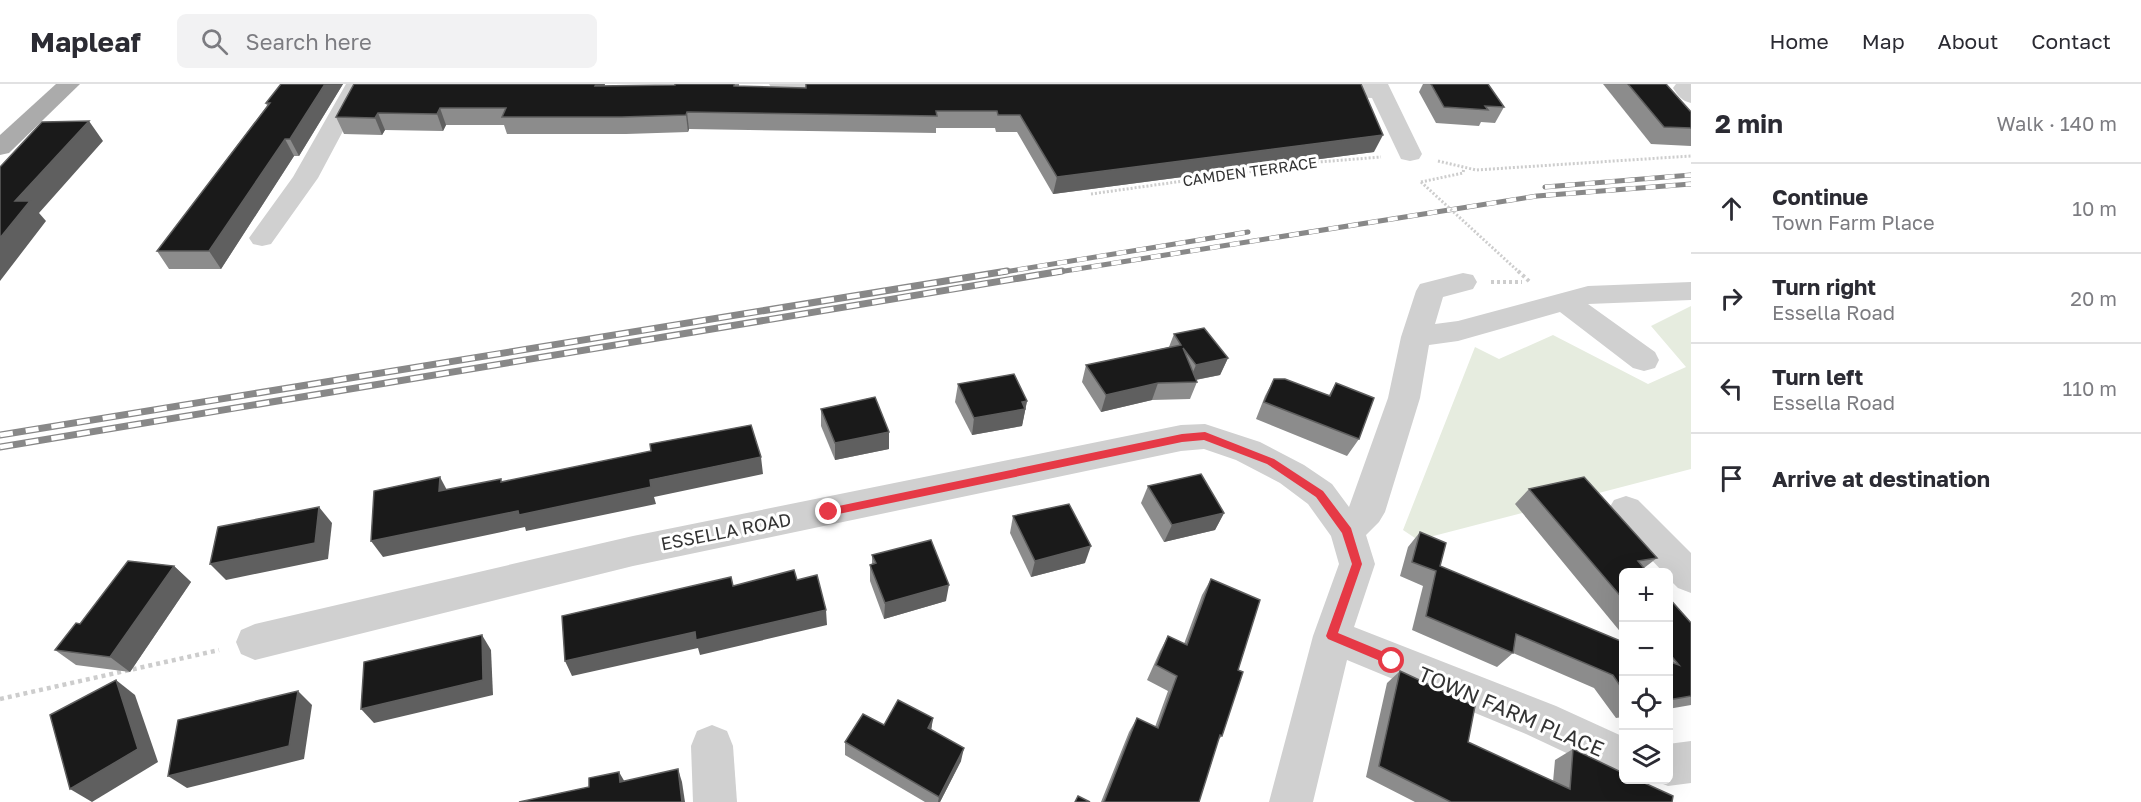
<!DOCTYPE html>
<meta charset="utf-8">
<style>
:root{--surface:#fff;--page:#f2f2f3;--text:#2b2b33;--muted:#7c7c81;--line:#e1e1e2}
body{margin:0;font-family:"Golos Text",sans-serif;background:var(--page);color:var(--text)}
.controls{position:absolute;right:18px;bottom:18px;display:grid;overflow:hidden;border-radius:9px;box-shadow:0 6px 24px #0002}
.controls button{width:54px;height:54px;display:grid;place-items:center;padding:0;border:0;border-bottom:2px solid var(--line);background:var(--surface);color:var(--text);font:30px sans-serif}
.stop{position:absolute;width:18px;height:18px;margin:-14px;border:4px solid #e63946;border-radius:50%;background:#fff}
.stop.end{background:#e63946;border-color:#fff;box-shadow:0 2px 6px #0008}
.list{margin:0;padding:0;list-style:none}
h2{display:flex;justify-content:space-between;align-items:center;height:78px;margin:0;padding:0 24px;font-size:26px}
h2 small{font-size:20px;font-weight:400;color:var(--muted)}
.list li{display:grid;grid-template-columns:39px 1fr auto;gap:18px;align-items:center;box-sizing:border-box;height:90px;padding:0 24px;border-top:2px solid var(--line)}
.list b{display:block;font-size:22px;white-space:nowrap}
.list p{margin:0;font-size:20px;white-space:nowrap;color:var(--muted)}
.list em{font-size:20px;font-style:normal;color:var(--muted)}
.icon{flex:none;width:33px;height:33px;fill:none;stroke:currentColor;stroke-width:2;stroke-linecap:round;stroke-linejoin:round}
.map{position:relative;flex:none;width:1691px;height:718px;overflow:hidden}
header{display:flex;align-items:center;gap:36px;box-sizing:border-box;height:84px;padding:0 30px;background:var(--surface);border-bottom:2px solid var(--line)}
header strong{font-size:28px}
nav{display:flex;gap:33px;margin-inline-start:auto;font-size:21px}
.search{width:420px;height:54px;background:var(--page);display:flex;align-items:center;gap:15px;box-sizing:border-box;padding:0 21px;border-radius:9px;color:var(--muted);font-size:22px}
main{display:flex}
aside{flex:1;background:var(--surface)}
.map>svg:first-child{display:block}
.green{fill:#e6ecdf}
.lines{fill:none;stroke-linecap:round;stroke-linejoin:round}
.path-far2{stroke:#cdcdcd;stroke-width:3;stroke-dasharray:2 2;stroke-linecap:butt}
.path-far1{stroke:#cdcdcd;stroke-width:4;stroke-dasharray:3 3;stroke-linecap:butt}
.path{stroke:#cdcdcd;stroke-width:4.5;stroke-dasharray:4 4;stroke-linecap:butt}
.minor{fill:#d0d0d0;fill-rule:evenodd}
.major{fill:#ababab;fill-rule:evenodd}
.rail-far1-casing{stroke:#888;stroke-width:5}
.rail-casing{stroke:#888;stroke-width:7}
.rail-far1{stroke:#fff;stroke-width:4;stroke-dasharray:10;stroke-linecap:butt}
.rail{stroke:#fff;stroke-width:4.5;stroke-dasharray:13;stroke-linecap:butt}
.path-bridge-far1{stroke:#cdcdcd;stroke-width:3;stroke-dasharray:2 2;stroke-linecap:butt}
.path-bridge{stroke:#cdcdcd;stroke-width:4;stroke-dasharray:3 3;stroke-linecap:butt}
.wall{fill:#8c8c8c}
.shaded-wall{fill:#5f5f5f}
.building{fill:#1a1a1a;stroke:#5f5f5f;stroke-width:1.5}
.route{fill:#e63946}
.labels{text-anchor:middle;stroke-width:6;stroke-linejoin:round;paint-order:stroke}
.far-street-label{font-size:15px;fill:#333;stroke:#fff}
.street-label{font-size:18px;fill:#333;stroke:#fff}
.near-street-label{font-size:21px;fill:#333;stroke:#fff}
</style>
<header>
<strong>Mapleaf</strong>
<div class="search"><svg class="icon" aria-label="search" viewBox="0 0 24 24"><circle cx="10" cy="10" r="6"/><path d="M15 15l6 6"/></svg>Search here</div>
<nav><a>Home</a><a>Map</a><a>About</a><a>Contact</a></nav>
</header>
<main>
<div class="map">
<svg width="1691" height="718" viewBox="0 0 1691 718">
<rect width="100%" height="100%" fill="#fff"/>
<path class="green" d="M1691 222V385L1418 456 1403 446 1475 263 1499 275 1553 251 1648 300 1686 283 1651 242Z"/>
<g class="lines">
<g class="path-far2">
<path d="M1438 77 1476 86 1691 72"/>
<path d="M1421 98 1463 89 1464 84"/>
<path d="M1091 110 1319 78 1381 73"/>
</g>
<path class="path-far1" d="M1491 198H1522"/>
<path class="path" d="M0 615 219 566"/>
<g class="minor">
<path d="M346 0H368L318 94 271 160 262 162 253 160 249 154 293 93Z"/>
<path d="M769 0H859L861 3 858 8 850 10 789 9 772 5Z"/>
<path d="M1316 0H1388L1422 70 1419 75 1410 77 1401 75 1372 14 1311 11 1308 6Z"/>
<path d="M1676 0H1691V19C1682 17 1678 12 1673 4Z"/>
<path d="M1463 189 1473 191 1477 198 1473 205 1443 213 1435 240 1458 237 1588 202 1691 198V216L1588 220 1655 268 1659 276 1655 284 1644 287 1633 284 1560 228 1458 257 1429 261 1420 314 1385 428 1379 438 1366 451 1375 480 1354 543 1556 622 1624 653V696L1526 650 1347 576 1313 718H1269L1313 552 1339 480 1331 452 1308 420 1280 399 1236 376 1204 365 1181 367 633 482 255 576 241 570 236 558 241 546 255 540 633 452 1181 341 1205 340 1260 358 1304 381 1332 400 1349 423 1388 314 1401 253 1416 207 1420 200Z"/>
<path d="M1626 412 1638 416 1691 469V509L1678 504 1668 494V488H1663L1614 436 1608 426 1614 416Z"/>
<path d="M712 641 727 647 733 662 737 718H693L691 662 697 647Z"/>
<path d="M1691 657V699L1668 702 1653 696H1668V660Z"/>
</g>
<path class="major" d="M56 0H80L9 69 0 71V51Z"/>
<defs>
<g id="rail-far1">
<path d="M1545 103 1691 91"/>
<path d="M998 189 1248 148"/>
<path d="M1052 189 1537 112 1691 100"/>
</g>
<g id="rail">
<path d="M0 351 1007 187"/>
<path d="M0 363 1062 187"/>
</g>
</defs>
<use href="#rail-far1" class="rail-far1-casing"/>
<use href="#rail" class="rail-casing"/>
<use href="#rail-far1" class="rail-far1"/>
<use href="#rail" class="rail"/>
<path class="path-bridge-far1" d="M1421 98 1520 189"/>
<path class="path-bridge" d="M1518 187 1530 198"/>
</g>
<g class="wall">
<path d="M281 0H343L299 72H294L221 185H169L157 167 267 22 266 19Z"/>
<path d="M605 0 604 2 675 1V0H739V2L806 4 1374 68 1053 110 1017 48H996L995 44H936V49L689 45 688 48 626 50H507L504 41H446L443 47 385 46 382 51 344 50 336 33Z"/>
<path d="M1423 0H1488L1504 23 1495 39 1481 38 1479 42 1436 39 1419 8Z"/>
<path d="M1603 0H1666L1691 28V62L1651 60Z"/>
<path d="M1174 250 1228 274 1220 291 1196 296 1197 298 1190 315 1152 316 1101 328 1082 298 1086 281 1169 263Z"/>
<path d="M1274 295 1329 311 1336 299 1359 355 1347 372 1256 335 1265 312Z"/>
<path d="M958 300 1027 317 1022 342 972 351 955 318Z"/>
<path d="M821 325 889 365 835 376 821 342Z"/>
<path d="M1148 402 1224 429 1215 446 1164 458 1141 419Z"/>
<path d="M1529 405 1657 474 1644 484 1623 489V551L1515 420Z"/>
<path d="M1013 432 1085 479 1031 493 1010 449Z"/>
<path d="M1420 448 1440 482 1623 558V633L1616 634 1594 604 1513 569 1497 583 1412 546 1423 502 1400 492 1408 463Z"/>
<path d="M872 471 946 517 884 535 870 497V481L872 480Z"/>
<path d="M174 482 191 498 130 588 76 581 55 566 80 540Z"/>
<path d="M1211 495 1238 586 1222 652 1217 657 1199 718H1101L1129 648 1137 634 1155 643 1168 607 1147 596 1160 567 1168 552 1184 560 1202 511Z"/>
<path d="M1668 513 1691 539V621L1668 625Z"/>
<path d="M1400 587 1468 658 1553 698 1555 676 1573 665 1672 718H1415L1366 693 1387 599Z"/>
<path d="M933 634 931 646 961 677 940 718H925L845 671V658L884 641Z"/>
</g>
<g class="shaded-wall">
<path d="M325 0H343L299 72 290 55Z"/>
<path d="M596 0H605L599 19 595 2Z"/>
<path d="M440 24 446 41 443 47 437 30Z"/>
<path d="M687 28 689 45 688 48 686 31Z"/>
<path d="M378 29 385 46 382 51 375 34Z"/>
<path d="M89 37 103 57 39 129 46 137 0 197V154L15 117Z"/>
<path d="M1383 51 1374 68 1053 110 1057 93Z"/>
<path d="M285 55 294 72 221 185 209 167Z"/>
<path d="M1228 274 1220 291 1189 297 1196 281Z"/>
<path d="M1158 299 1152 316 1101 328 1106 311Z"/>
<path d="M1027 317 1022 342 972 351 974 334Z"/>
<path d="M889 348V365L835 376V359Z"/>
<path d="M761 373 763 390 654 413 656 420 526 447 525 443 383 473 371 457 518 427 650 396Z"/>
<path d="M440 393 449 410 439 407Z"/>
<path d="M319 423 332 439 328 475 226 496 210 480Z"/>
<path d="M1224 429 1215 446 1164 458 1172 441Z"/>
<path d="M1091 462 1085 479 1031 493 1035 477Z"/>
<path d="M174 482 191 498 130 588 110 573Z"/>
<path d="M949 501 946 517 884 535 885 519Z"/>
<path d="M826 526 827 541 700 571 698 564 572 592 565 577 695 548Z"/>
<path d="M482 551 491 566 493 611 374 639 361 625Z"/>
<path d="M116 596 135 611 158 678 92 718 70 705Z"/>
<path d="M298 607 312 621 304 675 187 704 168 692Z"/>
<path d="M933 634 931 647 928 644Z"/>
<path d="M964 664 961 677 940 718H938L939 713Z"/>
<path d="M678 685 682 698 685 718H682Z"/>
<path d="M619 688 626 700 620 698Z"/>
</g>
<g class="building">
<path d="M281 0H325L290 55H285L209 167H157L270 19H266Z"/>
<path d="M354 0H596L595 2 675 1V0H734V2L806 4V0H1361L1383 51 1057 93 1020 31H998L997 27H936L937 32 687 28 686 31 622 33H502L506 24H440L437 30 378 29 375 34 336 33Z"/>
<path d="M1431 0H1488L1504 23 1485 22 1488 26 1444 23Z"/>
<path d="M1628 0H1666L1691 28V44L1664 43Z"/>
<path d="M89 37 15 117H30L0 154V83L42 38Z"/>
<path d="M1204 244 1228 274 1196 281 1183 264 1197 298 1158 299 1106 311 1086 281 1181 261 1174 250Z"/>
<path d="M1014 290 1027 317 1022 318 1025 325 974 334 958 300Z"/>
<path d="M1274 295H1285L1330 312 1336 299 1374 314 1359 355 1264 318Z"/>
<path d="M875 313 889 348 835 359 821 325Z"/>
<path d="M751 341 761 373 650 396 651 403 519 431 518 427 371 457 374 407 440 393 439 407 501 395V398L651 367 650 360Z"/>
<path d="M1201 390 1224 429 1172 441 1148 402Z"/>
<path d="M1584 393 1657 474 1638 477 1648 489H1623V515L1529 405Z"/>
<path d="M1069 420 1091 462 1035 477 1013 432Z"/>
<path d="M319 423 315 459 210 480 218 443Z"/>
<path d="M1420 448 1446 459 1440 482 1623 558V606L1613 591 1516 550 1513 569 1426 532 1436 487 1412 478Z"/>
<path d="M931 456 949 501 885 519 870 481 876 479 872 471Z"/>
<path d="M128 477 174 482 110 573 55 566 76 539 80 540Z"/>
<path d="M794 486 797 496 817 491 826 526 696 556 695 548 565 577 562 532 731 493 733 502Z"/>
<path d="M1211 495 1260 516 1238 586 1243 588 1222 652 1220 651 1199 718H1104L1137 634 1158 644 1177 592 1156 581 1168 552 1187 561Z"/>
<path d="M1668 513 1691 539V612L1668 616V577L1679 581 1668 568Z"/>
<path d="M482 551 483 596 361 625 364 578Z"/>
<path d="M1400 587 1475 622 1468 658 1570 705 1573 665 1623 689V696H1638L1673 712 1672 718H1451L1379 682Z"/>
<path d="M116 596 138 665 70 705 50 631Z"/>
<path d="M298 607 289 662 168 692 178 636Z"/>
<path d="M898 616 933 634 928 644 964 664 939 713 845 658 863 630 884 641Z"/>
<path d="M678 685 682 718H519L589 703V694L619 688 620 698Z"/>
<path d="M1078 712 1090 718H1075Z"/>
</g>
<path class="route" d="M1205 348 1274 375 1323 407 1351 444 1362 480 1338 549 1396 573V581L1392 582 1328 555 1326 552 1352 480 1342 449 1316 413 1267 380 1204 356 1182 358 829 432 824 428 829 424 1182 350Z"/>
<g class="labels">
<g class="far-street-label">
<text transform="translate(1250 88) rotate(-8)" y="5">CAMDEN TERRACE</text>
</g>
<g class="street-label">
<text transform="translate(726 448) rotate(-11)" y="6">ESSELLA ROAD</text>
</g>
<g class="near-street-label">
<text transform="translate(1511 628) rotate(23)" y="7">TOWN FARM PLACE</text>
</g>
</g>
</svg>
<div class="controls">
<button>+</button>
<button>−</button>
<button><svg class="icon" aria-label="locate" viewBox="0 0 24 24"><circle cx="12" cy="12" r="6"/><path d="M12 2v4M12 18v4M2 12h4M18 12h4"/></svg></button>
<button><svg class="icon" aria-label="layers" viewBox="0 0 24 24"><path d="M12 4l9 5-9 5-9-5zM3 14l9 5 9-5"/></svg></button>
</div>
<div class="stop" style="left:1392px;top:577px"></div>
<div class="stop end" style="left:829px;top:428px"></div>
</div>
<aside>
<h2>2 min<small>Walk · 140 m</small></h2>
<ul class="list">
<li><svg class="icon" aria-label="ahead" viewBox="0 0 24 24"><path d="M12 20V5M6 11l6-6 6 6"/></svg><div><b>Continue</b><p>Town Farm Place</p></div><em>10 m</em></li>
<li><svg class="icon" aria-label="right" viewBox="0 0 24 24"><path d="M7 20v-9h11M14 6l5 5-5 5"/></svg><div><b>Turn right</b><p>Essella Road</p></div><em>20 m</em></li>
<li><svg class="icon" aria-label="left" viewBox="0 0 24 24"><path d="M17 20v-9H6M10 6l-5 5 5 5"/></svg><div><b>Turn left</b><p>Essella Road</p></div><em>110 m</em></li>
<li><svg class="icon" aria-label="arrive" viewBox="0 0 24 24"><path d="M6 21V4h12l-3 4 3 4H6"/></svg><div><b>Arrive at destination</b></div></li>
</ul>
</aside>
</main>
